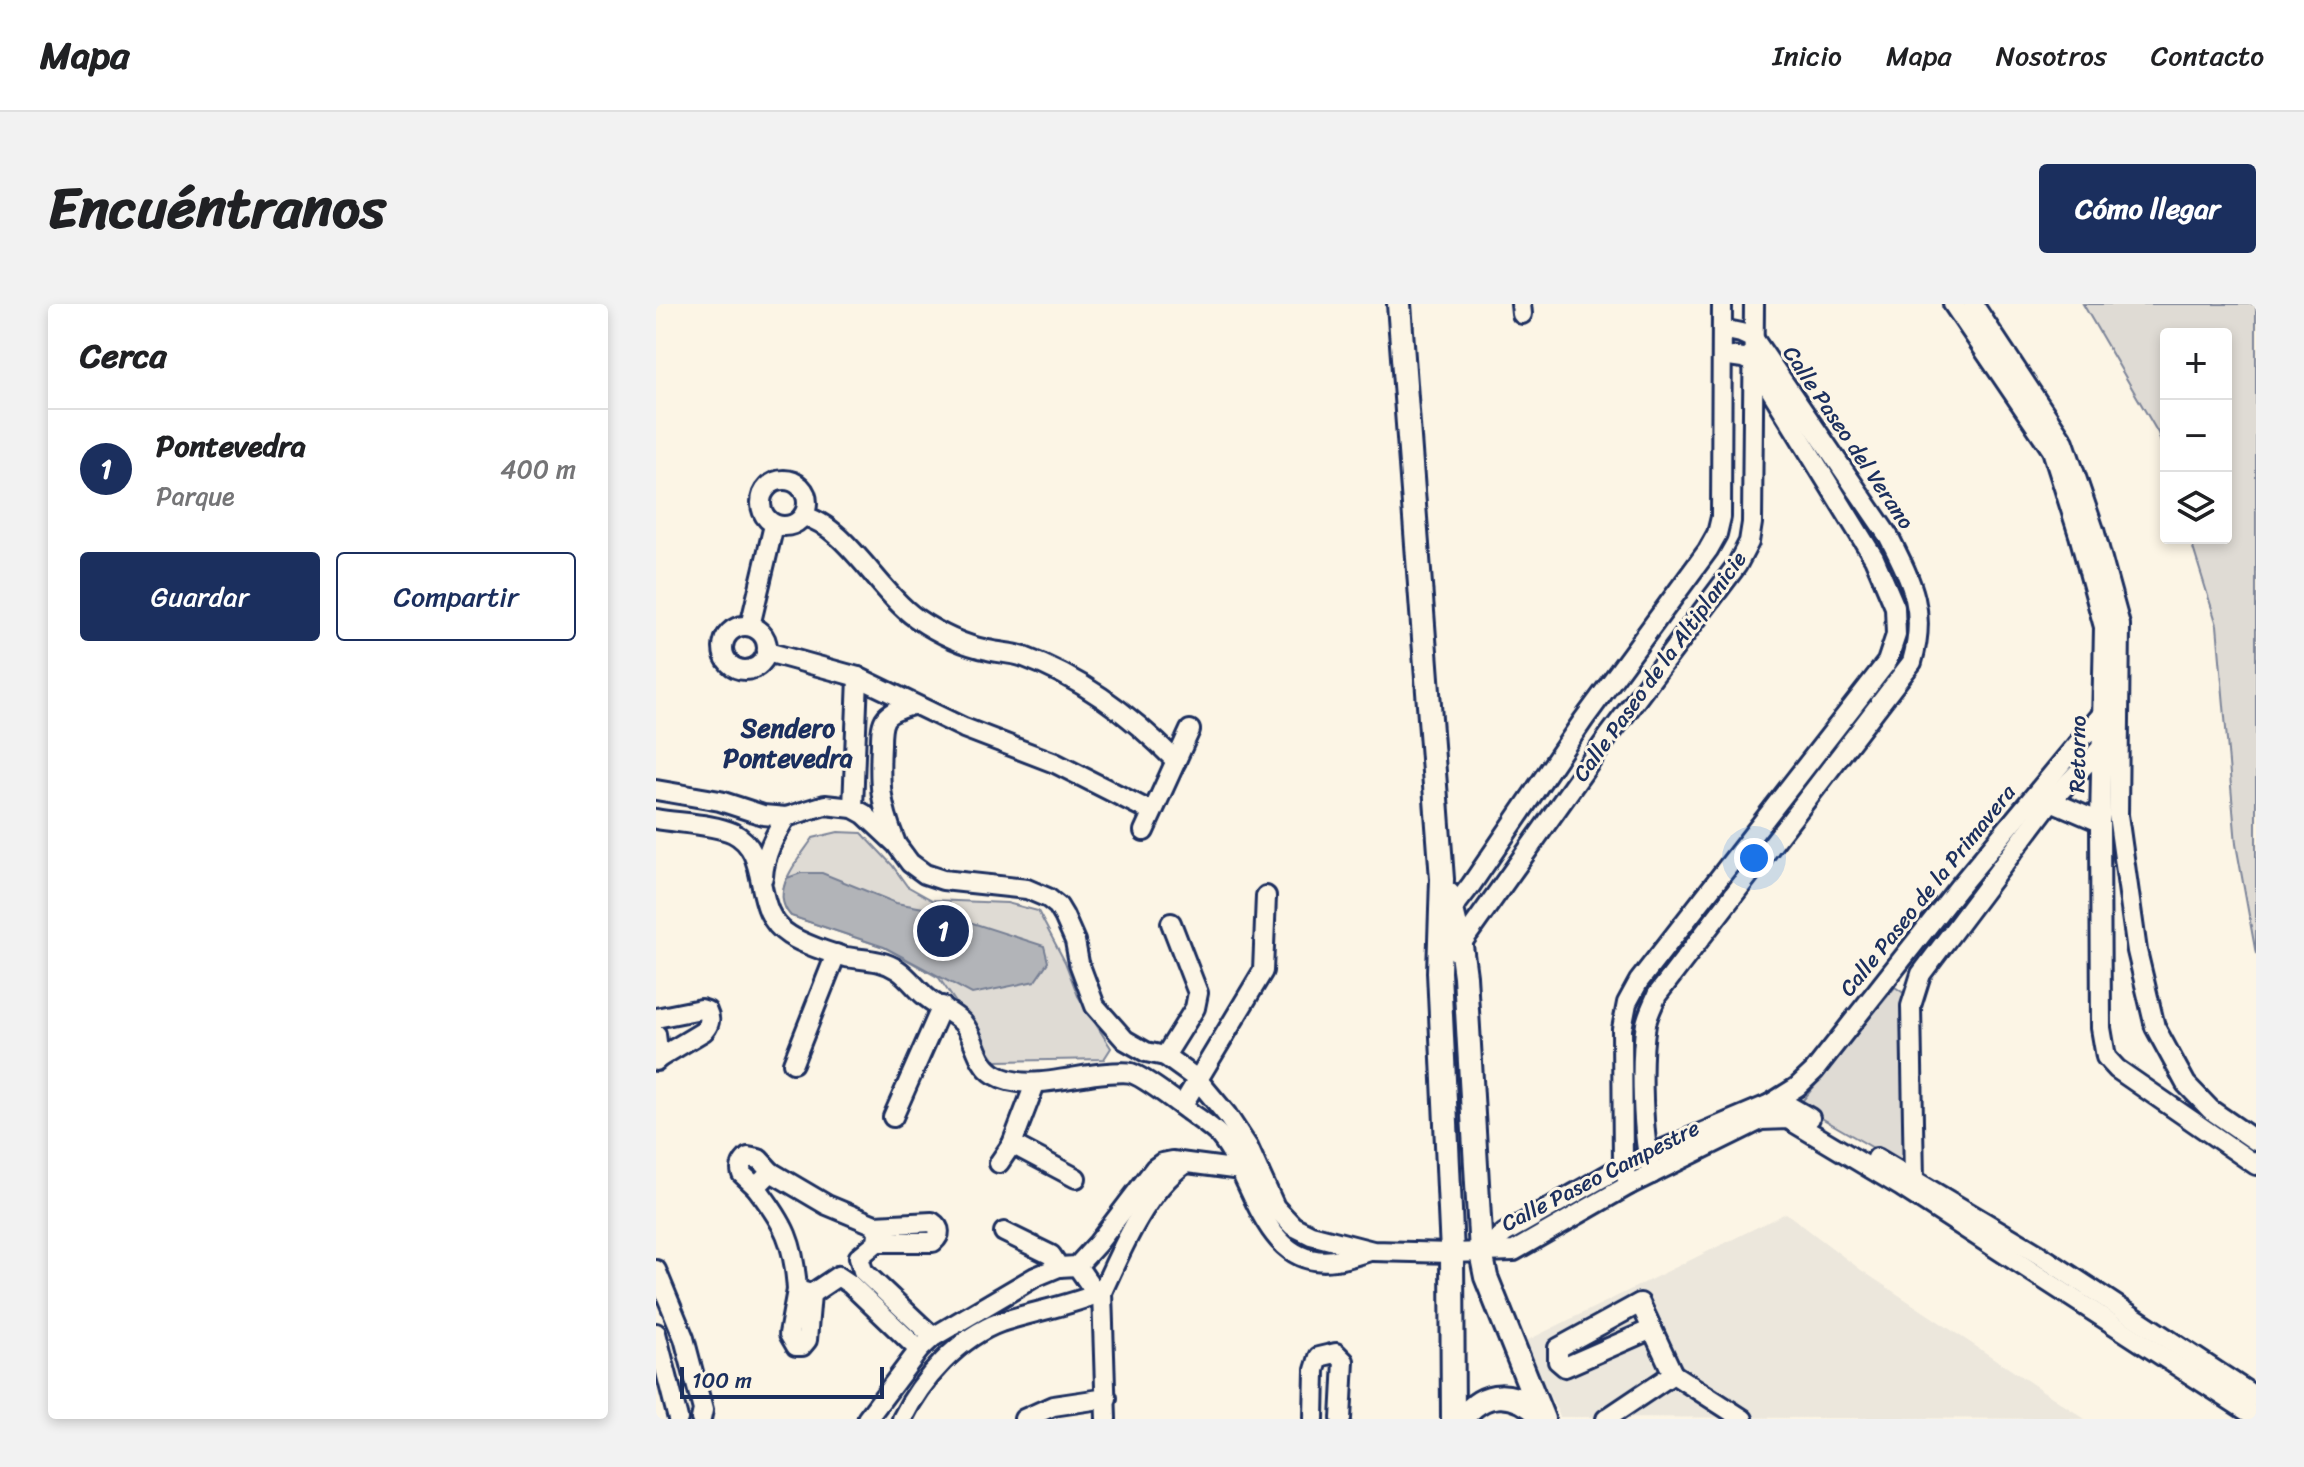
<!DOCTYPE html>
<html lang="es">
<meta charset="utf-8">
<style>
:root{--surface:#fff;--page:#f2f2f2;--text:#202124;--muted:#757577;--line:#e0e0e0;--accent:#1b2f5e}
body{margin:0;font-family:Sriracha,sans-serif;background:var(--page);color:var(--text)}
.controls{position:absolute;right:24px;top:24px;display:grid;overflow:hidden;border-radius:8px;box-shadow:0 4px 12px #0003}
.controls button{width:72px;height:72px;display:grid;place-items:center;padding:0;border:0;border-bottom:2px solid var(--line);background:var(--surface);color:var(--text);font:40px sans-serif}
.scale{position:absolute;left:24px;bottom:20px;width:204px;box-sizing:border-box;padding-left:8px;border:4px solid #1b2f5e;border-top:0;font-size:22px;line-height:28px;white-space:nowrap;color:#1b2f5e;-webkit-text-stroke:6px #fcf5e5;paint-order:stroke}
.you{position:absolute;left:1098px;top:554px;width:28px;height:28px;margin:-20px;border:6px solid #fff;border-radius:50%;background:#1a73e8;box-shadow:0 0 0 12px #1a73e833}
.badge{display:grid;place-items:center;width:52px;height:52px;border-radius:50%;background:var(--accent);color:#fff;font-size:26px;font-weight:700}
.pin{position:absolute;translate:-50% -50%;border:4px solid #fff;box-shadow:0 2px 8px #0006}
.list{margin:0;padding:0;list-style:none}
h2{display:flex;justify-content:space-between;align-items:center;height:104px;margin:0;padding:0 32px;font-size:34px}
h2 small{font-size:26px;font-weight:400;color:var(--muted)}
.list li{display:grid;grid-template-columns:52px 1fr auto;gap:24px;align-items:center;box-sizing:border-box;height:120px;padding:0 32px;border-top:2px solid var(--line)}
.list b{display:block;font-size:30px;white-space:nowrap}
.list p{margin:0;font-size:26px;white-space:nowrap;color:var(--muted)}
.list em{font-size:26px;font-style:normal;color:var(--muted)}
.actions{display:flex;gap:16px;padding:24px 32px}
.actions a{flex:1;padding:18px 0;border:2px solid var(--accent);border-radius:8px;text-align:center;font-size:28px;color:var(--accent)}
.actions .main{background:var(--accent);color:#fff}
.icon{flex:none;width:44px;height:44px;fill:none;stroke:currentColor;stroke-width:2;stroke-linecap:round;stroke-linejoin:round}
.map{position:relative;flex:none;width:1600px;height:1115px;overflow:hidden;border-radius:8px}
header{display:flex;align-items:center;gap:48px;box-sizing:border-box;height:112px;padding:0 40px;background:var(--surface);border-bottom:2px solid var(--line)}
header strong{font-size:38px}
nav{display:flex;gap:44px;margin-inline-start:auto;font-size:28px}
.intro{display:flex;align-items:center;justify-content:space-between;box-sizing:border-box;height:192px;padding:0 48px}
h1{margin:0;font-size:56px}
.button{padding:20px 36px;border-radius:8px;background:var(--accent);color:#fff;font-size:28px;font-weight:700}
main{display:flex;gap:48px;padding:0 48px}
aside{flex:1;background:var(--surface);border-radius:8px;box-shadow:0 4px 12px #0003}
.map>svg:first-child{display:block}
.built{fill:#ece7dc}
.green{fill:#dfdbd4;stroke:#7d8599;stroke-width:2}
.water{fill:#b2b4b8;stroke:#767f94;stroke-width:2}
.lines{fill:none;stroke-linecap:round;stroke-linejoin:round}
.minor-casing{stroke:#1b2f5e;stroke-width:24}
.major-casing{stroke:#1b2f5e;stroke-width:28}
.minor{stroke:#fcf5e5;stroke-width:18}
.major{stroke:#fcf5e5;stroke-width:22}
.labels{text-anchor:middle;stroke-width:6;stroke-linejoin:round;paint-order:stroke}
.street-label{font-size:22px;fill:#1b2f5e;stroke:#fcf5e5}
.quarter-label{font-size:26px;font-weight:bold;fill:#1b2f5e;stroke:#fcf5e5}
</style>
<header>
<strong>Mapa</strong>
<nav><a>Inicio</a><a>Mapa</a><a>Nosotros</a><a>Contacto</a></nav>
</header>
<div class="intro"><h1>Encuéntranos</h1><a class="button">Cómo llegar</a></div>
<main>
<aside>
<h2>Cerca<small></small></h2>
<ul class="list">
<li><span class="badge">1</span><div><b>Pontevedra</b><p>Parque</p></div><em>400 m</em></li>
</ul>
<div class="actions"><a class="main">Guardar</a><a>Compartir</a></div>
</aside>
<div class="map">
<svg width="1600" height="1115" viewBox="0 0 1600 1115">
<rect width="100%" height="100%" fill="#fcf5e5"/>
<filter id="ink" filterUnits="userSpaceOnUse"><feTurbulence type="fractalNoise" baseFrequency=".0125" numOctaves="2"/><feDisplacementMap in="SourceGraphic" scale="16" xChannelSelector="R" yChannelSelector="G"/><feConvolveMatrix kernelMatrix="1 2 1 2 8 2 1 2 1" color-interpolation-filters="sRGB"/></filter>
<g filter="url(#ink)">
<path class="built" d="M1130 909 1205 966 1429 1115 904 1113 868 1038Z"/>
<g class="green">
<path d="M1427 0H1600V650L1580 540 1561 321 1534 234H1570V30H1510V156L1502 129Z"/>
<path d="M182 528 206 529 236 561 251 582 276 596 351 599 382 607 409 658 422 692 455 744 448 755 340 757 283 674 228 643 135 612C113 587 142 556 157 534Z"/>
<path d="M1239 683 1249 690 1252 864 1143 801Z"/>
</g>
<path class="water" d="M145 569H166L240 599 273 605 388 642 392 658 379 677 316 690 228 643 135 612C124 600 125 588 131 574Z"/>
<g class="lines">
<defs>
<g id="minor">
<path d="M865 0 866 10"/>
<path d="M1297 0 1396 146 1423 231 1448 323 1444 518 1445 724 1450 753 1461 765 1600 861"/>
<path d="M1317 0 1408 138 1438 226 1464 321 1462 511 1481 647 1499 723 1530 780 1555 806 1600 837"/>
<circle cx="128" cy="199" r="23"/>
<path d="M147 212C189 221 223 288 260 314 282 329 306 341 332 346 344 349 357 349 368 353 426 374 477 413 520 457"/>
<circle cx="89" cy="344" r="22"/>
<path d="M94 322 118 221"/>
<path d="M111 348 202 373 308 424 399 459 496 508"/>
<path d="M0 486 64 497 107 511 130 513 169 501 197 504 208 510 240 540 254 559 269 570 287 576 371 585 392 594 402 602 408 612 419 637 423 659 439 702 469 736 490 748 509 752 541 775 571 811 592 843 619 903 637 922 655 931 717 947 796 949 858 947 973 881 1105 816 1132 815 1244 882 1600 1113"/>
<path d="M1395 497 1444 518"/>
<path d="M197 504 202 373"/>
<path d="M0 515C22 519 58 520 77 529 117 549 93 606 133 631 145 639 175 650 190 653 208 656 226 655 242 666 252 673 259 683 268 691 279 702 296 707 307 719 320 734 320 759 338 770 369 789 416 771 451 769 458 769 468 767 475 769 488 773 519 797 531 806 541 814 555 822 564 832 598 872 607 967 679 956 691 955 703 950 714 947"/>
<path d="M488 527 534 426"/>
<path d="M239 537C224 499 223 480 225 440 225 432 225 422 229 415 234 407 247 404 256 401"/>
<path d="M107 573C108 551 119 531 130 513"/>
<path d="M791 612 815 581 928 415 1052 246 1061 230 1065 213 1066 0"/>
<path d="M800 647 952 433 1081 261 1093 238 1096 219 1098 0"/>
<path d="M0 714 45 705 51 707C55 715 54 720 48 727L3 754"/>
<path d="M0 730 3 754 0 757"/>
<path d="M509 752 539 704 542 689 515 619"/>
<path d="M137 759 180 650"/>
<path d="M1114 800 1141 783 1158 767 1302 584 1447 409"/>
<path d="M526 802 607 667 610 592"/>
<path d="M237 813 286 702"/>
<path d="M356 840 420 874"/>
<path d="M1221 854 1382 950 1600 1093"/>
<path d="M343 859 356 840 379 780"/>
<path d="M996 870C986 835 984 756 990 720 992 710 997 701 1001 691L1256 358C1271 307 1256 279 1233 233L1098 35 1085 29 1066 25"/>
<path d="M1258 876 1255 702 1265 670 1395 497 1448 441"/>
<path d="M973 881 967 862 966 725 971 699 983 677 1231 358 1240 331 1239 303 1218 254 1098 59 1087 54 1066 51"/>
<path d="M100 883 86 870C83 863 87 858 92 853L103 855 115 868"/>
<path d="M219 921 276 918C285 924 285 931 277 938H221"/>
<path d="M348 928 395 951 403 963 421 962 442 939 499 864 506 859 516 857 585 866 595 864"/>
<path d="M825 948 849 929 967 862 1114 800 1135 803 1154 814"/>
<path d="M421 962 435 982 446 988 450 1115"/>
<path d="M0 966 28 1034 47 1106 45 1115"/>
<path d="M141 986 133 1030 140 1042H146L151 1036 155 990"/>
<path d="M996 1025 909 1063 902 1057V1044L984 999 1017 1070"/>
<path d="M0 1029 22 1115"/>
<path d="M263 1046 194 980 182 972 155 990 141 986C138 938 129 921 100 883L115 868 171 901 219 921 222 929 221 938 203 953 207 967 277 1033"/>
<path d="M211 1115 263 1046 277 1033 379 973 403 963"/>
<path d="M246 1115C265 1076 303 1033 345 1018 379 1007 413 1002 446 988 465 946 491 885 530 859"/>
<path d="M368 1115 397 1102 451 1094"/>
<path d="M658 1115 659 1066 663 1053 680 1049 688 1057 685 1115"/>
<path d="M950 1115 1017 1070 1087 1115"/>
</g>
<g id="major">
<path d="M743 0 786 575 783 668 796 949 797 1115"/>
<path d="M792 590 805 642 809 672 825 948 830 973 887 1115"/>
<path d="M806 1115C828 1085 859 1086 884 1111"/>
</g>
</defs>
<use href="#minor" class="minor-casing"/>
<use href="#major" class="major-casing"/>
<use href="#minor" class="minor"/>
<use href="#major" class="major"/>
</g>
</g>
<g class="labels">
<g class="street-label">
<text transform="translate(1193 133) rotate(56)" y="8">Calle Paseo del Verano</text>
<text transform="translate(1003 362) rotate(-54)" y="8">Calle Paseo de la Altiplanicie</text>
<text transform="translate(1421 450) rotate(-89)" y="8">Retorno</text>
<text transform="translate(1271 586) rotate(-51)" y="8">Calle Paseo de la Primavera</text>
<text transform="translate(944 871) rotate(-27)" y="8">Calle Paseo Campestre</text>
</g>
<g class="quarter-label">
<text x="132" y="433">Sendero<tspan x="132" dy="30">Pontevedra</tspan></text>
</g>
</g>
</svg>
<div class="controls">
<button>+</button>
<button>−</button>
<button><svg class="icon" aria-label="layers" viewBox="0 0 24 24"><path d="M12 4l9 5-9 5-9-5zM3 14l9 5 9-5"/></svg></button>
</div>
<div class="scale">100 m</div>
<div class="you"></div>
<div class="pin badge" style="left:287px;top:627px">1</div>
</div>
</main>
